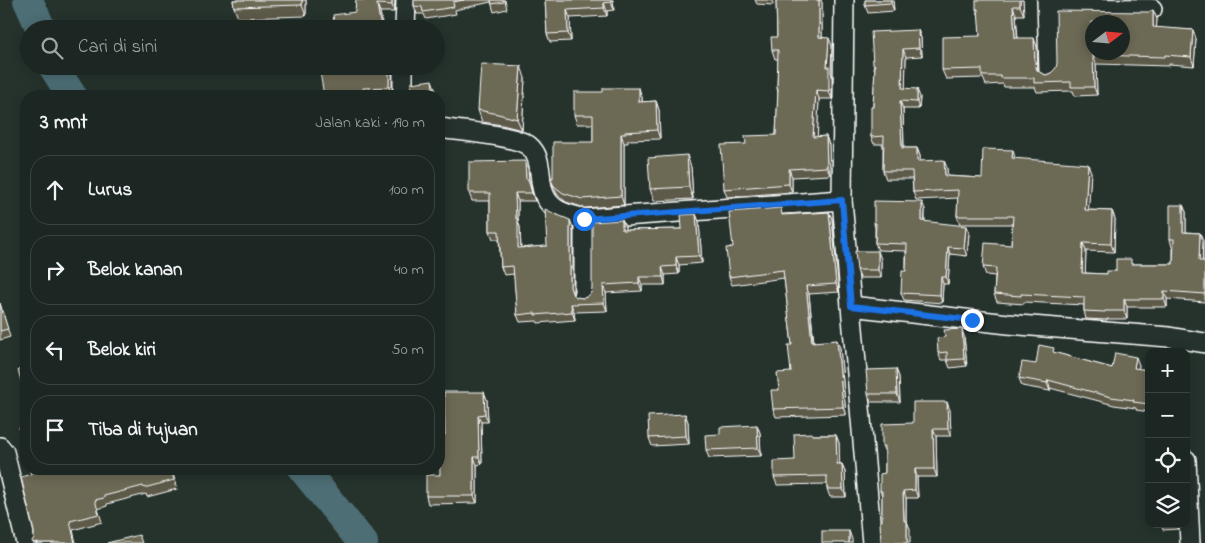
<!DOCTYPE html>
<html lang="id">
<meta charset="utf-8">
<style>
:root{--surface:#1c2622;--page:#252e2a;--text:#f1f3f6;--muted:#a0a5a5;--line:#3a4340}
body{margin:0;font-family:"Indie Flower",sans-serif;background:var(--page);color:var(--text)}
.controls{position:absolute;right:15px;bottom:15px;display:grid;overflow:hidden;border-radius:10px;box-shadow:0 2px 12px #0003}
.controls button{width:45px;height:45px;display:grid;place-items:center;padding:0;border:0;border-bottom:1px solid var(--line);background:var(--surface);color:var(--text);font:25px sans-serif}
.compass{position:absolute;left:1085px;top:15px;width:45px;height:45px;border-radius:50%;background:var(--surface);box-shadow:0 2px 12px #0003;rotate:74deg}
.stop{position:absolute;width:15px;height:15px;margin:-11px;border:4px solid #1a73e8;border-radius:50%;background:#fff}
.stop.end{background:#1a73e8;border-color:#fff;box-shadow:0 1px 5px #0008}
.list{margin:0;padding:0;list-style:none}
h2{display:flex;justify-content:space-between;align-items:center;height:65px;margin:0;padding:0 20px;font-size:21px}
h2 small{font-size:16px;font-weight:400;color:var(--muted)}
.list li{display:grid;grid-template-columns:32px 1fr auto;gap:15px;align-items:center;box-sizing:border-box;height:70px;margin:0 10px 10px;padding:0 10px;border:1px solid var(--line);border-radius:20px}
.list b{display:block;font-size:19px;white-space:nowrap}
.list em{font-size:16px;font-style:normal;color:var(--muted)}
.icon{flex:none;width:28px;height:28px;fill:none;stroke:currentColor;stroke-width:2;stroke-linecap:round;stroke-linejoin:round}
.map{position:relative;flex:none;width:1205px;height:543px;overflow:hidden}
.search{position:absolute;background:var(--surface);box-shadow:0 2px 12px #0003;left:20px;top:20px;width:425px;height:55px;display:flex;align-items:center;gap:12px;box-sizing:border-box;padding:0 18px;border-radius:28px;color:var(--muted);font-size:19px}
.panel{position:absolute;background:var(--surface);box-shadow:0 2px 12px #0003;left:20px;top:90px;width:425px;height:385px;border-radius:20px}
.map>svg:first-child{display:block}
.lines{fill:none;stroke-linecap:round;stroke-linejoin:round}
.river{stroke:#4e6e74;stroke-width:30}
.minor-casing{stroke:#fff;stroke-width:22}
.minor{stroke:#26332d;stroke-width:19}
.wall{fill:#5d5a49;stroke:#fff}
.shaded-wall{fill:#4c4a3c;stroke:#fff}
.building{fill:#6c6955;stroke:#fff;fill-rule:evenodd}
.route{stroke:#1a73e8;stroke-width:6}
</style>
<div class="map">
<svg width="1205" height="543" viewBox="0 0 1205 543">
<rect width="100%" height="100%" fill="#26332d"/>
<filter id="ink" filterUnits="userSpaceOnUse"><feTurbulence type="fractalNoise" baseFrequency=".02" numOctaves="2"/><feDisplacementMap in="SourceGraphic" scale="10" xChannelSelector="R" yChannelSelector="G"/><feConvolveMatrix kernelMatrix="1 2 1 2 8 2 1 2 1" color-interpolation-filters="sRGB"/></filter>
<g filter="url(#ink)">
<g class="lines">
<g class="river">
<path d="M28 0 41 29"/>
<path d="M53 66 72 96"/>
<path d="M303 469 363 543"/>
</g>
<defs>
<g id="minor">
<path d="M844 0 842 200 851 306 872 543"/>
<path d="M1047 0 1049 72"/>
<path d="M1048 8 1152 9"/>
<path d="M405 29 406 0"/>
<path d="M403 96V66"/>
<path d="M439 128C459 131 515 135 529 146 548 162 532 192 555 208 563 214 575 216 584 219L842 200"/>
<path d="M584 219V295"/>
<path d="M851 306 1008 324 1169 337 1205 343"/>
<path d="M0 447 4 452 26 543"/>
<path d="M1186 460 1190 543"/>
</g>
</defs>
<use href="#minor" class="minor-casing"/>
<use href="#minor" class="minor"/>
</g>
<g class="wall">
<path d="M233 0H306V16L238 18 234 7Z"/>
<path d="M356 0H395L394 12H380L383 29H335L355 12Z"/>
<path d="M414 0H505L507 9 494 12 491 2 455 10 456 14 426 19 424 14H417L414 6Z"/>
<path d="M545 0H613L614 10 607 11V16L570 18 571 41 550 42 547 34Z"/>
<path d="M755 0H773V5L757 4Z"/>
<path d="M776 0H821L822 3V37L832 46 831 72 832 76V99H819L817 137 826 136 829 145 830 175 792 177V192L727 197 724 189 746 144 776 135 778 93 777 88 778 59H775L772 50 777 37Z"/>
<path d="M865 0H893L894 11 868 13 865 5Z"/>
<path d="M1023 0 1024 15H1016L1018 38 1037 47 1038 71 1041 73 1046 75 1051 73 1149 12 1153 10 1157 19 1156 28 1193 30 1196 39 1194 66 1169 64V66L1096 64 1097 95 1075 96 1073 91 1037 92 1035 87H1004L1003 84 986 85 983 78 946 79 942 70 980 36 979 16 976 9Z"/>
<path d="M918 30 921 38 922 56 906 57 905 88 920 97 919 109H903L904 148H917L920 156V161L947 168V176L982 178 1015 158V159L1091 172 1088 210 1112 211 1115 219 1114 252 1086 251 1085 273 1107 274 1133 264H1173V247H1172L1170 239 1183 205 1186 212V232L1200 233 1203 241V261H1205V302L1167 299V307H1127V319H1107V320L1086 319 1084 311V305L1024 302V304L997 302 994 294 995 276 986 275 983 267 1011 245 1012 224H960L957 216 958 198 916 200 913 192 912 179H886L883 171V144H874L871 137 875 71 873 64Z"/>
<path d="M384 67H389L392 75V95L366 96H324Z"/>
<path d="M525 78 522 130 502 125 482 122 478 110Z"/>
<path d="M642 97V102L656 101 659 110 660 139 628 140V143H624V205L585 208 566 202 557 194 550 178H553L593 142V124H577L574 115Z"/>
<path d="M525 161 528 169 529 182 535 201H518V221L520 227 521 248 547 246 573 227V294L576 297 582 298 587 297 591 293 622 220 625 227V230L682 229 696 214 699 222 702 263 679 265V274L665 275V285H642V291L606 293 607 311 574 312 575 320 538 323 537 321 520 322 517 315 514 274 504 275 501 267 499 239H493L490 231V201H472L469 193Z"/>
<path d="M691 167 693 199 654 201 650 189Z"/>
<path d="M925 209V222L969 233 967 256 950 254 948 284H943L942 303 904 300 901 293 906 271V251L878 250 875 243V228L874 223Z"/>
<path d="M829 212 832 219 839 292 809 294 814 342 840 348 846 415 776 417 773 409 779 390 791 372 792 345 784 278 732 285 729 277 733 247 783 214Z"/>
<path d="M881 259V278H860L857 270Z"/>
<path d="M0 303 10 337 0 340Z"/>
<path d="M964 336 967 366 950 368 947 360H941L938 353Z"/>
<path d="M1056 353 1112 368 1139 365 1138 369 1149 370V412L1136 410V408L1114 405 1050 388V391L1022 386 1019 378 1036 364Z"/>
<path d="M896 369 899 377 900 402H871L868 394Z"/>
<path d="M484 392 487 400 488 422H481L482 464 477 465V503L428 504 426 496 440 475 445 435Z"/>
<path d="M950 410 951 436H936L937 477H917L918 498H906V521L910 529 882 521V496L880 491 885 473V452L882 446 913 423Z"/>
<path d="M685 414 688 422 689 444 652 446 649 438Z"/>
<path d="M757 425 760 433 761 456 709 458 706 450 720 434Z"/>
<path d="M812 433 813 435H836L839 443V464H842L845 472 846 497H830L827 489V484L777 485 774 477 795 460Z"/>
<path d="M172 469 177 489 147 497 146 494 107 504V506L98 509 102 522 73 530 76 543H33L34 538 31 474Z"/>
<path d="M1161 524H1178V529L1163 530Z"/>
</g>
<g class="shaded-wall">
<path d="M302 0H306V16L302 5Z"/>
<path d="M392 0H395L394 12 392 5Z"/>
<path d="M611 0H613L614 10 611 2Z"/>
<path d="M819 0H821L822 3V46L819 37Z"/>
<path d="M891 0H893L894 11 891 3Z"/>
<path d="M1020 0H1023L1024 15 1020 6Z"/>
<path d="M604 3 607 11V16L604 8Z"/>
<path d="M377 4 380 12 383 29 381 28Z"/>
<path d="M1013 6 1016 15 1018 47 1015 38Z"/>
<path d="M567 10 570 18 571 41 568 33Z"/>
<path d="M1153 10 1157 19 1156 36 1153 27Z"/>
<path d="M918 30 921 38 922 56 919 48Z"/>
<path d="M1193 30 1196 39 1194 66 1191 57Z"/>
<path d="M829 38 832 46 831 72 832 76V99L829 91 827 67Z"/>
<path d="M1034 38 1037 47 1038 73 1035 64Z"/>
<path d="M903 49 906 57 905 96 902 88Z"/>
<path d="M1093 55 1096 64 1097 95 1094 87Z"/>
<path d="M521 66 525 78 522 130 517 119Z"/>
<path d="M389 67 392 75V95L389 87Z"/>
<path d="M432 80 435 88 436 96H434Z"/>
<path d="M639 88 642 97V110L639 102Z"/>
<path d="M917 89 920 97 919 109 917 102Z"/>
<path d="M816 90 819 99 817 145 813 137Z"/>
<path d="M656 101 659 110 660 139 657 130Z"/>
<path d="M900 101 903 109 904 156 902 148Z"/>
<path d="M621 134 624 143V205L621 196Z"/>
<path d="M826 136 829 145 830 175 827 167Z"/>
<path d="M917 148 920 156V169L917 161Z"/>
<path d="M1013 150 1015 158V166L1012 158Z"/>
<path d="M687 155 691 167 693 199 689 187Z"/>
<path d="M944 160 947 168 948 184 945 176Z"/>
<path d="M525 161 528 169 529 182 535 201 529 183 526 179Z"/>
<path d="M1088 164 1091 172 1088 218 1085 210Z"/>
<path d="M789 169 792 177V192L789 184Z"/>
<path d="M515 193 518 201V221L520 227 521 256 518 248 516 219Z"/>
<path d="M922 202 925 209 924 228 922 221Z"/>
<path d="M1183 205 1186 212V240L1183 232Z"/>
<path d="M1112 211 1115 219 1114 252 1111 244Z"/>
<path d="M829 212 832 219 839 292 836 284Z"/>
<path d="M696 214 699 222 702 263 699 256Z"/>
<path d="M570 220 573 227V295L570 287Z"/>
<path d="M622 220 625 227V238L622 230Z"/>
<path d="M966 226 969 233 967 256 964 248Z"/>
<path d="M1200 233 1203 241 1202 269 1199 261Z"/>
<path d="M1083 243 1086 251 1085 281 1082 273Z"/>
<path d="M948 247 950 254 948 284 946 277Z"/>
<path d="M878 251 881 259V278L878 270Z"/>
<path d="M676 257 679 265V274L676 266Z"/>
<path d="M662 267 665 275V285L663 277Z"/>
<path d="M639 277 642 285V291L639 283Z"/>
<path d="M941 277 943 284 942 303 940 295Z"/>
<path d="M603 285 606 293 607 311 604 303Z"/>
<path d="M806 286 809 294 814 350 812 342Z"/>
<path d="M1164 291 1167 299V307L1164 299Z"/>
<path d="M1124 299 1127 307V319L1124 311Z"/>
<path d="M571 304 574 312 575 320 572 312Z"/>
<path d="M962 329 964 336 967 366 964 359Z"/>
<path d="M837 340 840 348 846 415 843 407Z"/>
<path d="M1136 357 1139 365 1137 376 1134 368Z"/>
<path d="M896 369 899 377 900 402 897 394Z"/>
<path d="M1048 380 1050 388V391L1047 383Z"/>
<path d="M484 392 487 400 488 422 485 414Z"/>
<path d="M947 402 950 410 951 436 948 429Z"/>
<path d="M685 414 688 422 689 444 686 436Z"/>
<path d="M478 415 481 422 482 464 479 457Z"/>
<path d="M757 425 760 433 761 456 758 448Z"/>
<path d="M933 429 936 436 937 477 934 469Z"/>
<path d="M836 435 839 443 840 472 837 464Z"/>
<path d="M474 457 477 465V503L474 496Z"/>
<path d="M842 464 845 472 846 497 843 489Z"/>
<path d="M915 469 917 477 918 498 915 490Z"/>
<path d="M903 491 906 498V529L904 521Z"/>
<path d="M907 521 910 529V543H907Z"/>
<path d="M849 531 852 539V543H849Z"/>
</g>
<g class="building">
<path d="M233 0H302V5L234 7Z"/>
<path d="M356 0H392V5L377 4 381 28 335 29 333 15 355 12Z"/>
<path d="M414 0H464L453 2 454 7 423 12 422 7 414 6Z"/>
<path d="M491 0H504V2L492 4Z"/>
<path d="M545 0H611V2L604 3V8L567 10 568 33 547 34Z"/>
<path d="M776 0H819V37L829 38 827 67H829V91L816 90 813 137 826 136 827 167 789 169V184L724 189 721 145 746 144 745 136 776 135 778 88H777L778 50H772L771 37H777Z"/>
<path d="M865 0H891V3L865 5Z"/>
<path d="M976 0H1020V6H1013L1015 38H1034L1035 64 1037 70 1041 73 1046 75 1051 73 1056 68 1057 63 1056 11 1149 12 1153 10V27L1193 30 1191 57 1165 55V57L1093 55 1094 87H1071V82L1034 83V78H1001V76H982V69L942 70V37L980 36 978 9H976ZM1092 22H1122V52H1092Z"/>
<path d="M918 30 919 48 903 49 902 88 917 89V102L900 101 902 148H917V161L944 160 945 176 982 178 983 149 1013 150 1012 158 1088 164 1085 210 1112 211 1111 244 1083 243 1082 273 1107 274V271H1116V259H1131V264H1173L1174 239H1170V205H1183V232L1200 233 1199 261H1205V294L1164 291V299H1124V311H1105V312L1084 311V297L1021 294V296L994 294 996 268 983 267 985 243 1011 245 1013 216H957L958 190 913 192 912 171H883L884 136 871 137V107H873L875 65 873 64 871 32Z"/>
<path d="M481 64 521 66 517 119 498 114 478 110Z"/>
<path d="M319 66H383V67H389V87L363 88 364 95H363V96H324Z"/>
<path d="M432 80 434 96H411L410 93 411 83Z"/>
<path d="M603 88H639V102L656 101 657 130 625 132V134H621V196L582 199 563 193 554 186 550 178H553V142H593V115H574V92H603Z"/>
<path d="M687 155 689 187 650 189 648 158Z"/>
<path d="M525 161 526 179H528L532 193H515L516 219H518V248L547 246 545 209 555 214 570 220V287L572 293 576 297 582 298 587 297 591 293 592 288V222L622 220V230L682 229 681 215 696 214 699 256 676 257V266L662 267 663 277H639V283L603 285 604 303 571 304 572 312 535 315V313L517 315 513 266 501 267 499 231H490V193H469V162Z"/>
<path d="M874 201 922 202V221L966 226 964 248 948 247 946 277H941L940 295 901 293 902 271H906L907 244 875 243 876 223H874Z"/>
<path d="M781 208 782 215 829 212 836 284 806 286 812 342 837 340 843 407 773 409 771 390H779L777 373 791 372 788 345H792L783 270 729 277 726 248 733 247 729 212Z"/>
<path d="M855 251H878V270H857Z"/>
<path d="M0 304 8 329 0 331Z"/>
<path d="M962 329 964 359 947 360V352L938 353 937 338 945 337 944 330Z"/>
<path d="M1039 345 1054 348 1053 352 1112 368 1115 353 1136 357 1134 368 1149 370V404L1133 402 1134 400 1111 397 1048 380 1047 383 1019 378 1022 362 1036 364Z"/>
<path d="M26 368V394H25L18 370Z"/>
<path d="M896 369 897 394H868L866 370Z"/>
<path d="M444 392H484L485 414 478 415 479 457H474V496H426V475H440L439 435H445Z"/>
<path d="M913 402H947L948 429H933L934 469H915V490L903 491 904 521H907V543H881L880 521H882V491H880V474L885 473V446H882V424L913 423Z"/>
<path d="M685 414 686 436 649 438 648 416Z"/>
<path d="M26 425V459L20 435H21L19 428Z"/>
<path d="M757 425 758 448 706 450 705 435 720 434V427Z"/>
<path d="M812 433V435H836L837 464H842L843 489H827V476L774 477V461L795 460 794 434Z"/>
<path d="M29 469H171L174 480 144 488 143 486 104 496V498L95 500 99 514 70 521 75 543H38V542L33 543 32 541 34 538V532L21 477 31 474Z"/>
<rect x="822" y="531" width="27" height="12"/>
<path d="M139 535 142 543H107Z"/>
</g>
</g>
<g class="lines" filter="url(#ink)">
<path class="route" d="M584 219 842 200 851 306 972 320"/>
</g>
</svg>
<div class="controls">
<button>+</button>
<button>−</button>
<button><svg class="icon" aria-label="locate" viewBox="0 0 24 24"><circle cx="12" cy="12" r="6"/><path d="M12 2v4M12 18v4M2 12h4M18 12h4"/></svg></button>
<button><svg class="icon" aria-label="layers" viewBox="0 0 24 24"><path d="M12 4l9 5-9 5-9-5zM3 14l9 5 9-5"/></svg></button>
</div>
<svg class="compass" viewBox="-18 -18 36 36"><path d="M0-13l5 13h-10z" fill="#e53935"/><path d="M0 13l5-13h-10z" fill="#a0a5a5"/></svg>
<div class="stop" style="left:584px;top:219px"></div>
<div class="stop end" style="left:972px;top:320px"></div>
<div class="search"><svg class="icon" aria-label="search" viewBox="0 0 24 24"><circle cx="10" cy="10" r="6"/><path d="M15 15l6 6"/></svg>Cari di sini</div>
<section class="panel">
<h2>3 mnt<small>Jalan kaki · 190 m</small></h2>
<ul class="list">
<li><svg class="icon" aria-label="ahead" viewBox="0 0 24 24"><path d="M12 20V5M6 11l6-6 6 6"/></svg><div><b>Lurus</b></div><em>100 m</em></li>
<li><svg class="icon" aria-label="right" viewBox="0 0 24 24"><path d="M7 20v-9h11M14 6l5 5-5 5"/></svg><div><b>Belok kanan</b></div><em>40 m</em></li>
<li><svg class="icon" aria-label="left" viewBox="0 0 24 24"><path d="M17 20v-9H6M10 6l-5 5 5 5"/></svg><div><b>Belok kiri</b></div><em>50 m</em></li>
<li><svg class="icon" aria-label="arrive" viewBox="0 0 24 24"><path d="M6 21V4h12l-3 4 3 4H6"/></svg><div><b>Tiba di tujuan</b></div></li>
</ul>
</section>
</div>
